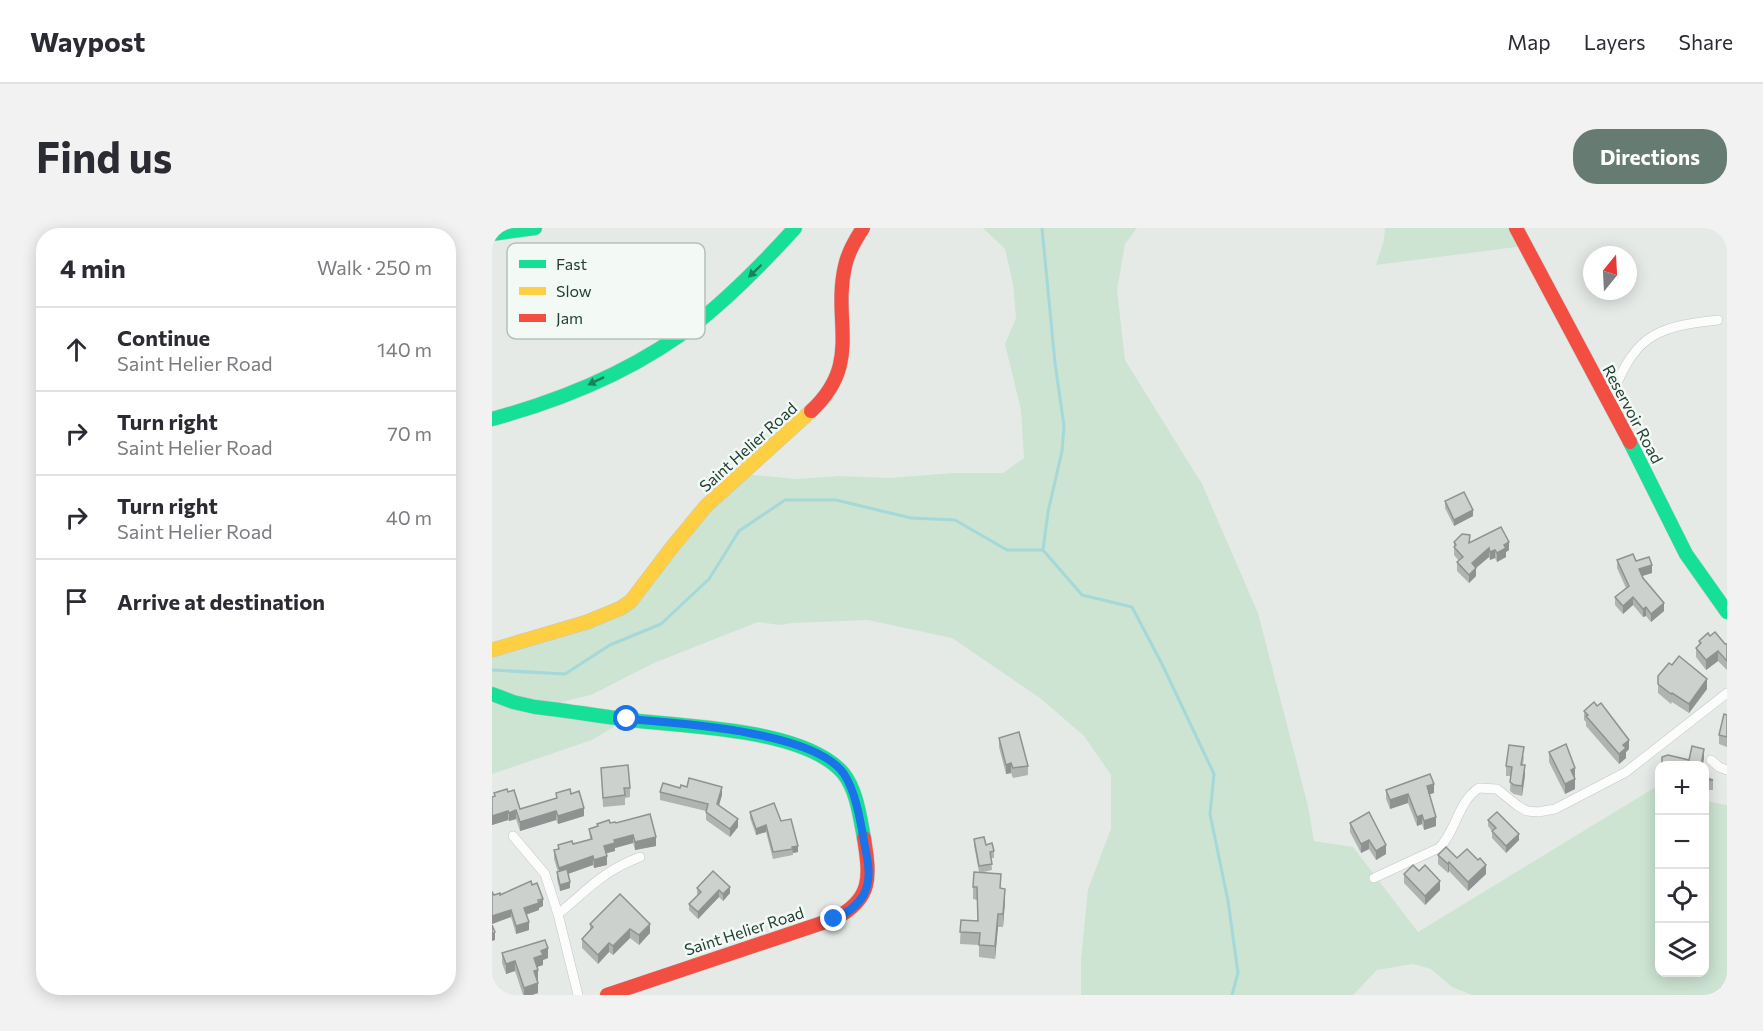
<!DOCTYPE html>
<meta charset="utf-8">
<style>
:root{--surface:#fff;--page:#f2f2f3;--text:#2b2b33;--muted:#7c7c81;--line:#e1e1e2;--accent:#667b72}
body{margin:0;font-family:Commissioner,sans-serif;background:var(--page);color:var(--text)}
.controls{position:absolute;right:18px;bottom:18px;display:grid;overflow:hidden;border-radius:12px;box-shadow:0 3px 15px #0003}
.controls button{width:54px;height:54px;display:grid;place-items:center;padding:0;border:0;border-bottom:2px solid var(--line);background:var(--surface);color:var(--text);font:30px sans-serif}
.compass{position:absolute;left:1091px;top:18px;width:54px;height:54px;border-radius:50%;background:var(--surface);box-shadow:0 3px 15px #0003;rotate:18deg}
.stop{position:absolute;width:18px;height:18px;margin:-14px;border:4px solid #1a73e8;border-radius:50%;background:#fff}
.stop.end{background:#1a73e8;border-color:#fff;box-shadow:0 2px 6px #0008}
.list{margin:0;padding:0;list-style:none}
h2{display:flex;justify-content:space-between;align-items:center;height:78px;margin:0;padding:0 24px;font-size:26px}
h2 small{font-size:20px;font-weight:400;color:var(--muted)}
.list li{display:grid;grid-template-columns:39px 1fr auto;gap:18px;align-items:center;box-sizing:border-box;height:84px;padding:0 24px;border-top:2px solid var(--line)}
.list b{display:block;font-size:22px;white-space:nowrap}
.list p{margin:0;font-size:20px;white-space:nowrap;color:var(--muted)}
.list em{font-size:20px;font-style:normal;color:var(--muted)}
.icon{flex:none;width:33px;height:33px;fill:none;stroke:currentColor;stroke-width:2;stroke-linecap:round;stroke-linejoin:round}
.map{position:relative;flex:none;width:1235px;height:767px;overflow:hidden;border-radius:24px}
header{display:flex;align-items:center;gap:36px;box-sizing:border-box;height:84px;padding:0 30px;background:var(--surface);border-bottom:2px solid var(--line)}
header strong{font-size:28px}
nav{display:flex;gap:33px;margin-inline-start:auto;font-size:21px}
.intro{display:flex;align-items:center;justify-content:space-between;box-sizing:border-box;height:144px;padding:0 36px}
h1{margin:0;font-size:42px}
.button{padding:15px 27px;border-radius:24px;background:var(--accent);color:#fff;font-size:21px;font-weight:700}
main{display:flex;gap:36px;padding:0 36px}
aside{flex:1;background:var(--surface);border-radius:24px;box-shadow:0 3px 15px #0003}
.map>svg:first-child{display:block}
.green{fill:#cde4d2}
.lines{fill:none;stroke-linecap:round;stroke-linejoin:round}
.stream{stroke:#a5d8d9;stroke-width:3}
.street-casing{stroke:#c2c7c4;stroke-width:10}
.fast-casing{stroke:#c0c8c4;stroke-width:15}
.slow-casing{stroke:#c0c8c4;stroke-width:15}
.jam-casing{stroke:#c0c8c4;stroke-width:15}
.street{stroke:#fbfcfb;stroke-width:9}
.fast{stroke:#16e098;stroke-width:14}
.slow{stroke:#ffcf43;stroke-width:14}
.jam{stroke:#f24e42;stroke-width:14}
.wall{fill:#afb4b1}
.shaded-wall{fill:#8f9290}
.building{fill:#ccd1ce;stroke:#8f9290;stroke-width:1.5}
.oneway{fill:#1d7f5b}
.route{stroke:#1a73e8;stroke-width:8}
.labels{text-anchor:middle;stroke-width:5;stroke-linejoin:round;paint-order:stroke}
.street-label{font-size:16px;fill:#213f33;stroke:#f3f9f5}
.key{fill:#f3f9f5;stroke:#b4c1bb;stroke-width:1.5}
.key-label{font-size:16px;fill:#213f33}
</style>
<header>
<strong>Waypost</strong>
<nav><a>Map</a><a>Layers</a><a>Share</a></nav>
</header>
<div class="intro"><h1>Find us</h1><a class="button">Directions</a></div>
<main>
<aside>
<h2>4 min<small>Walk · 250 m</small></h2>
<ul class="list">
<li><svg class="icon" aria-label="ahead" viewBox="0 0 24 24"><path d="M12 20V5M6 11l6-6 6 6"/></svg><div><b>Continue</b><p>Saint Helier Road</p></div><em>140 m</em></li>
<li><svg class="icon" aria-label="right" viewBox="0 0 24 24"><path d="M7 20v-9h11M14 6l5 5-5 5"/></svg><div><b>Turn right</b><p>Saint Helier Road</p></div><em>70 m</em></li>
<li><svg class="icon" aria-label="right" viewBox="0 0 24 24"><path d="M7 20v-9h11M14 6l5 5-5 5"/></svg><div><b>Turn right</b><p>Saint Helier Road</p></div><em>40 m</em></li>
<li><svg class="icon" aria-label="arrive" viewBox="0 0 24 24"><path d="M6 21V4h12l-3 4 3 4H6"/></svg><div><b>Arrive at destination</b></div></li>
</ul>
</aside>
<div class="map">
<svg width="1235" height="767" viewBox="0 0 1235 767">
<rect width="100%" height="100%" fill="#e5eae7"/>
<g class="green">
<path d="M491 0H645L633 16 625 62 633 132 710 256 766 385 816 578 822 613 861 619 926 704 1162 560 1167 561 1168 744H1212L1213 573 1235 577V756L1228 767H980L960 759 939 741 921 736 885 742 861 767H589V731L596 661 619 601V547L592 508 548 470 460 410 376 392 301 395 287 397 266 394 162 435 99 467 49 479 135 491 100 512 0 546V422L129 380 249 246 306 251 347 248 397 250 461 245H511L532 230 529 182 513 116 524 90 521 56 513 21Z"/>
<path d="M893 0H1024L1032 18 884 37 892 12Z"/>
</g>
<g class="lines">
<g class="stream">
<path d="M550 0 563 135 572 198 570 223 556 284 551 322 590 367 640 379 670 436 722 546 718 586 736 673 746 745 740 767"/>
<path d="M0 442 73 446 118 417 169 396 217 351 247 303 293 272H344L419 290 463 292 515 322H551"/>
</g>
<defs>
<g id="street">
<path d="M1117 174C1142 111 1157 99 1226 92"/>
<path d="M1219 532 1227 539 1235 542"/>
<path d="M21 608 53 646 66 686 86 767"/>
<path d="M882 650 947 620C964 604 966 573 987 560L1005 561 1026 578 1035 583 1046 584 1063 581 1134 544 1235 465"/>
<path d="M66 686C97 661 109 644 148 629"/>
</g>
<g id="fast">
<path d="M0 6 43 0"/>
<path d="M0 191C74 171 146 141 207 93 242 65 273 33 303 0"/>
<path d="M1138 214 1194 326 1235 384"/>
<path d="M0 466 21 474 43 479C78 483 113 489 147 493 202 499 314 502 351 545 365 562 368 590 372 610"/>
</g>
<path id="slow" d="M0 422 95 394 129 380 139 373 181 318 214 278 319 183"/>
<g id="jam">
<path d="M1024 0 1138 214"/>
<path d="M319 183C371 135 340 94 353 38 356 24 363 12 371 0"/>
<path d="M115 767 342 691C381 671 378 649 372 610"/>
</g>
</defs>
<use href="#street" class="street-casing"/>
<use href="#fast" class="fast-casing"/>
<use href="#slow" class="slow-casing"/>
<use href="#jam" class="jam-casing"/>
<use href="#street" class="street"/>
<use href="#fast" class="fast"/>
<use href="#slow" class="slow"/>
<use href="#jam" class="jam"/>
</g>
<g class="wall">
<path d="M953 273 981 288 962 298 953 280Z"/>
<path d="M962 314 978 315 1017 322 1014 324V329L1005 334 1003 330 998 332 997 329 984 340V348L977 355 965 343V334L967 333 962 327Z"/>
<path d="M1125 332 1160 345 1150 348 1172 383 1159 394 1154 388 1151 389 1141 377 1131 386 1123 377V369L1134 360 1125 340Z"/>
<path d="M1218 408 1235 416V442L1226 433 1214 442 1204 429V420L1207 417V413Z"/>
<path d="M1166 448 1215 461 1197 485 1180 474 1179 476 1166 465Z"/>
<path d="M1092 483 1137 521 1134 524V530L1127 536 1094 498V494L1092 492Z"/>
<path d="M1235 487V519L1227 516V507Z"/>
<path d="M507 510 536 538V547L521 550 519 545 514 546 507 519Z"/>
<path d="M1057 524 1083 549V561L1073 566 1057 534Z"/>
<path d="M1032 528 1031 537 1033 547 1030 568 1022 566 1018 563 1019 548H1014V538Z"/>
<path d="M109 540 138 560V569L133 570V577L111 579Z"/>
<path d="M1212 549 1221 552V562H1212Z"/>
<path d="M188 560 230 567 227 577 246 599 238 609 214 592V583L168 572V564Z"/>
<path d="M894 562 942 565 937 566 944 598 932 602 930 596 925 598 916 575 898 581 894 571Z"/>
<path d="M16 564 28 581 64 570V565L79 566 92 588 66 596 64 592 28 603 24 591 17 593 16 592 0 597V569L2 568V565Z"/>
<path d="M258 584 289 593 306 624 301 625V627L281 631 274 604 264 607 258 590Z"/>
<path d="M996 592 1027 612 1014 625 1000 610V603L996 598Z"/>
<path d="M124 595 164 618 143 622 141 615 123 620V623L114 625 115 637 102 640 101 637 76 646 78 660 68 663 65 651V644H66L62 631V622L66 621V617L81 616 98 611 97 601 105 598V596Z"/>
<path d="M858 595 894 626 884 632 877 621 869 625 858 604Z"/>
<path d="M482 611 494 617 502 623V630H499L500 642 488 645 508 660 513 673 511 699H506L503 731 487 729V717L468 716 469 692 486 693 485 672 481 671V659L487 644 482 617Z"/>
<path d="M946 627 986 632 994 646 976 663 957 643 956 645 946 636Z"/>
<path d="M221 643 238 665 231 673 227 669 206 691 197 682V676L206 667 205 666V660Z"/>
<path d="M927 643 948 662 933 677 912 655V646Z"/>
<path d="M0 664 2 667H8L51 678 47 680V682L34 687 37 702 24 706 19 689 0 696Z"/>
<path d="M128 666 158 705 147 717 138 710 121 727 117 724 106 736 90 720V711L98 702V696Z"/>
<path d="M10 725 56 730 51 732V737L45 739 46 765 40 767H31L23 743 14 746 10 735Z"/>
</g>
<g class="shaded-wall">
<path d="M981 282V288L962 298V292Z"/>
<path d="M1017 314V322L1014 324V329L1005 334V325L1012 317Z"/>
<path d="M997 320V329L984 340V348L977 355V347L980 335Z"/>
<path d="M1003 322V330L998 332V324Z"/>
<path d="M1160 337V345L1147 349V341Z"/>
<path d="M1141 369V377L1131 386V378Z"/>
<path d="M1172 375V383L1159 394V386Z"/>
<path d="M1154 379V388L1151 389V381Z"/>
<path d="M1226 423V433L1214 442V432Z"/>
<path d="M1215 451V461L1197 485V476Z"/>
<path d="M1137 512V521L1134 524V530L1127 536V526L1131 517Z"/>
<path d="M1212 521V531L1211 537H1209Z"/>
<path d="M519 535V545L514 546V537Z"/>
<path d="M1033 537V547L1030 568V558Z"/>
<path d="M1083 540V549L1079 552V542Z"/>
<path d="M1083 551V561L1073 566V556Z"/>
<path d="M942 556V565L935 567V558Z"/>
<path d="M230 559V567L225 584V576Z"/>
<path d="M916 566V575L898 581V572Z"/>
<path d="M92 580V588L66 596V588Z"/>
<path d="M24 582V591L17 593V585Z"/>
<path d="M16 583V592L0 597V588Z"/>
<path d="M64 583V592L28 603V594Z"/>
<path d="M930 587V596L925 598V589Z"/>
<path d="M944 589V598L932 602V593Z"/>
<path d="M246 591V599L238 609V601Z"/>
<path d="M274 597V604L264 607V601Z"/>
<path d="M1027 606V612L1014 625V618Z"/>
<path d="M141 607V615L123 620V623L112 626V618L122 612Z"/>
<path d="M164 609V618L143 622V614Z"/>
<path d="M877 612V621L869 625V616Z"/>
<path d="M894 617V626L884 632V623Z"/>
<path d="M306 618V624L301 625 300 619Z"/>
<path d="M101 628V637L67 649V640Z"/>
<path d="M115 628V637L102 640V632Z"/>
<path d="M957 634V643L956 645V636Z"/>
<path d="M994 637V646L976 663V654Z"/>
<path d="M948 653V662L933 677V668Z"/>
<path d="M78 654V660L68 663V657Z"/>
<path d="M238 659V665L231 673V666Z"/>
<path d="M513 661V673L511 699V686Z"/>
<path d="M227 662V669L206 691V684Z"/>
<path d="M51 671V678L47 680V682L32 687V680Z"/>
<path d="M19 682V689L0 696V688Z"/>
<path d="M506 686V699L503 731V718Z"/>
<path d="M37 694V702L24 706V698Z"/>
<path d="M158 696V705L147 717V707Z"/>
<path d="M138 701V710L121 727V718Z"/>
<path d="M3 704V712L0 713V706Z"/>
<path d="M117 715V724L106 736V727Z"/>
<path d="M56 720V730L51 732V737L42 740V730L49 723Z"/>
<path d="M23 733V743L14 746V736Z"/>
<path d="M46 742V752L42 753V743Z"/>
<path d="M46 755V765L40 767H32V760Z"/>
</g>
<g class="building">
<path d="M972 264 981 282 962 292 953 273Z"/>
<path d="M1009 299 1017 314 1012 317 1014 320 1005 325 1003 322 998 324 997 320 980 335 984 340 977 347 965 334 971 329 962 319 964 317 962 314 970 306 978 307 977 315Z"/>
<path d="M1141 326 1144 333 1157 329 1160 337 1147 341 1151 350 1172 375 1159 386 1154 379 1151 381 1141 369 1131 378 1123 369 1137 358 1125 332Z"/>
<path d="M1223 404 1233 416H1235V433L1226 423 1214 432 1204 420 1209 415 1207 413 1216 405 1218 408Z"/>
<path d="M1187 428 1215 451 1197 476 1180 465 1179 466 1166 456V448L1177 435 1180 437Z"/>
<path d="M1102 474 1105 478 1109 475 1137 512 1131 517 1134 520 1127 526 1094 488 1096 487 1092 483Z"/>
<path d="M1232 486 1235 487V509L1227 507Z"/>
<path d="M527 504 536 538 521 540 519 535 514 537 507 510Z"/>
<path d="M1074 516 1083 540 1079 542 1083 551 1073 556 1057 524Z"/>
<path d="M1017 517 1032 519 1029 537H1033L1030 558 1022 557 1018 554 1020 539 1014 538Z"/>
<path d="M1200 518 1212 521 1209 537H1170V529L1176 527 1197 532Z"/>
<path d="M136 537 138 560H132L133 567 111 570 109 540Z"/>
<path d="M938 546 942 556 935 558 944 589 932 593 930 587 925 589 916 566 898 572 894 562Z"/>
<path d="M1212 549 1221 552 1212 553Z"/>
<path d="M197 550 230 559 225 576 246 591 238 601 214 584 216 576 168 564 171 555 188 560 189 557 195 559Z"/>
<path d="M15 561 16 564 22 562 28 581 65 570 64 565 78 561 79 566 87 563 92 580 66 588 64 583 28 594 24 582 17 585 16 583 0 588V569L3 568 2 565Z"/>
<path d="M282 575 289 593 299 591 306 618 300 619 301 621 281 624 274 597 264 601 258 584Z"/>
<path d="M877 584 894 617 884 623 877 612 869 616 858 595Z"/>
<path d="M1005 584 1027 606 1014 618 1000 603 1004 600 996 592Z"/>
<path d="M158 586 164 609 143 614 141 607 122 612 123 615 112 618 115 628 102 632 101 628 67 640 62 622 67 621 66 617 80 613 81 616 100 611 97 601 106 598 105 596 117 592 118 595 123 594 124 595Z"/>
<path d="M492 609 494 617 500 615 502 623 498 624 500 636 487 638 482 611Z"/>
<path d="M954 619 965 630 975 621 986 632 988 630 994 637 976 654 957 634 956 636 946 627Z"/>
<path d="M921 637 927 643 933 637 948 653 933 668 912 646Z"/>
<path d="M75 641 78 654 68 657 65 644Z"/>
<path d="M221 643 238 659 231 666 227 662 206 684 197 676 209 664 205 660Z"/>
<path d="M482 644 509 646 508 660 513 661 511 686H506L503 718 487 717 488 705 468 704 469 692 486 693 485 659H481Z"/>
<path d="M39 653 40 657 45 655 51 671 46 672 47 675 32 680 37 694 24 698 19 682 0 688V664L2 667 8 665V667Z"/>
<path d="M128 666 158 696 147 707 138 701 121 718 117 715 106 727 90 711 101 699 98 696Z"/>
<path d="M0 697 3 704 0 706Z"/>
<path d="M53 712 56 720 49 723 51 727 42 730 46 742 42 743 46 755 32 760 23 733 14 736 10 725Z"/>
<path d="M1229 760 1235 762V767H1227Z"/>
</g>
<defs><path id="oneway-solid" d="M-6-.8H1V-3.2L6.5 0L1 3.2V.8H-6Z" transform="scale(1.5)"/></defs>
<g class="oneway">
<use href="#oneway-solid" transform="translate(263 43) rotate(136)"/>
<use href="#oneway-solid" transform="translate(104 153) rotate(154)"/>
</g>
<g class="lines">
<path class="route" d="M135 491C184 495 323 503 352 546 366 567 370 605 375 629 381 660 371 678 342 691"/>
</g>
<g class="labels">
<g class="street-label">
<text transform="translate(1141 186) rotate(62)" y="6">Reservoir Road</text>
<text transform="translate(256 219) rotate(-42)" y="6">Saint Helier Road</text>
<text transform="translate(252 703) rotate(-18)" y="6">Saint Helier Road</text>
</g>
</g>
<rect x="15" y="15" width="198" height="96" rx="9" class="key"/>
<rect x="27" y="32" width="27" height="8" fill="#16e098"/>
<rect x="27" y="59" width="27" height="8" fill="#ffcf43"/>
<rect x="27" y="86" width="27" height="8" fill="#f24e42"/>
<g class="key-label">
<text x="64" y="42">Fast</text>
<text x="64" y="69">Slow</text>
<text x="64" y="96">Jam</text>
</g>
</svg>
<div class="controls">
<button>+</button>
<button>−</button>
<button><svg class="icon" aria-label="locate" viewBox="0 0 24 24"><circle cx="12" cy="12" r="6"/><path d="M12 2v4M12 18v4M2 12h4M18 12h4"/></svg></button>
<button><svg class="icon" aria-label="layers" viewBox="0 0 24 24"><path d="M12 4l9 5-9 5-9-5zM3 14l9 5 9-5"/></svg></button>
</div>
<svg class="compass" viewBox="-18 -18 36 36"><path d="M0-13l5 13h-10z" fill="#e53935"/><path d="M0 13l5-13h-10z" fill="#7c7c81"/></svg>
<div class="stop" style="left:135px;top:491px"></div>
<div class="stop end" style="left:342px;top:691px"></div>
</div>
</main>
